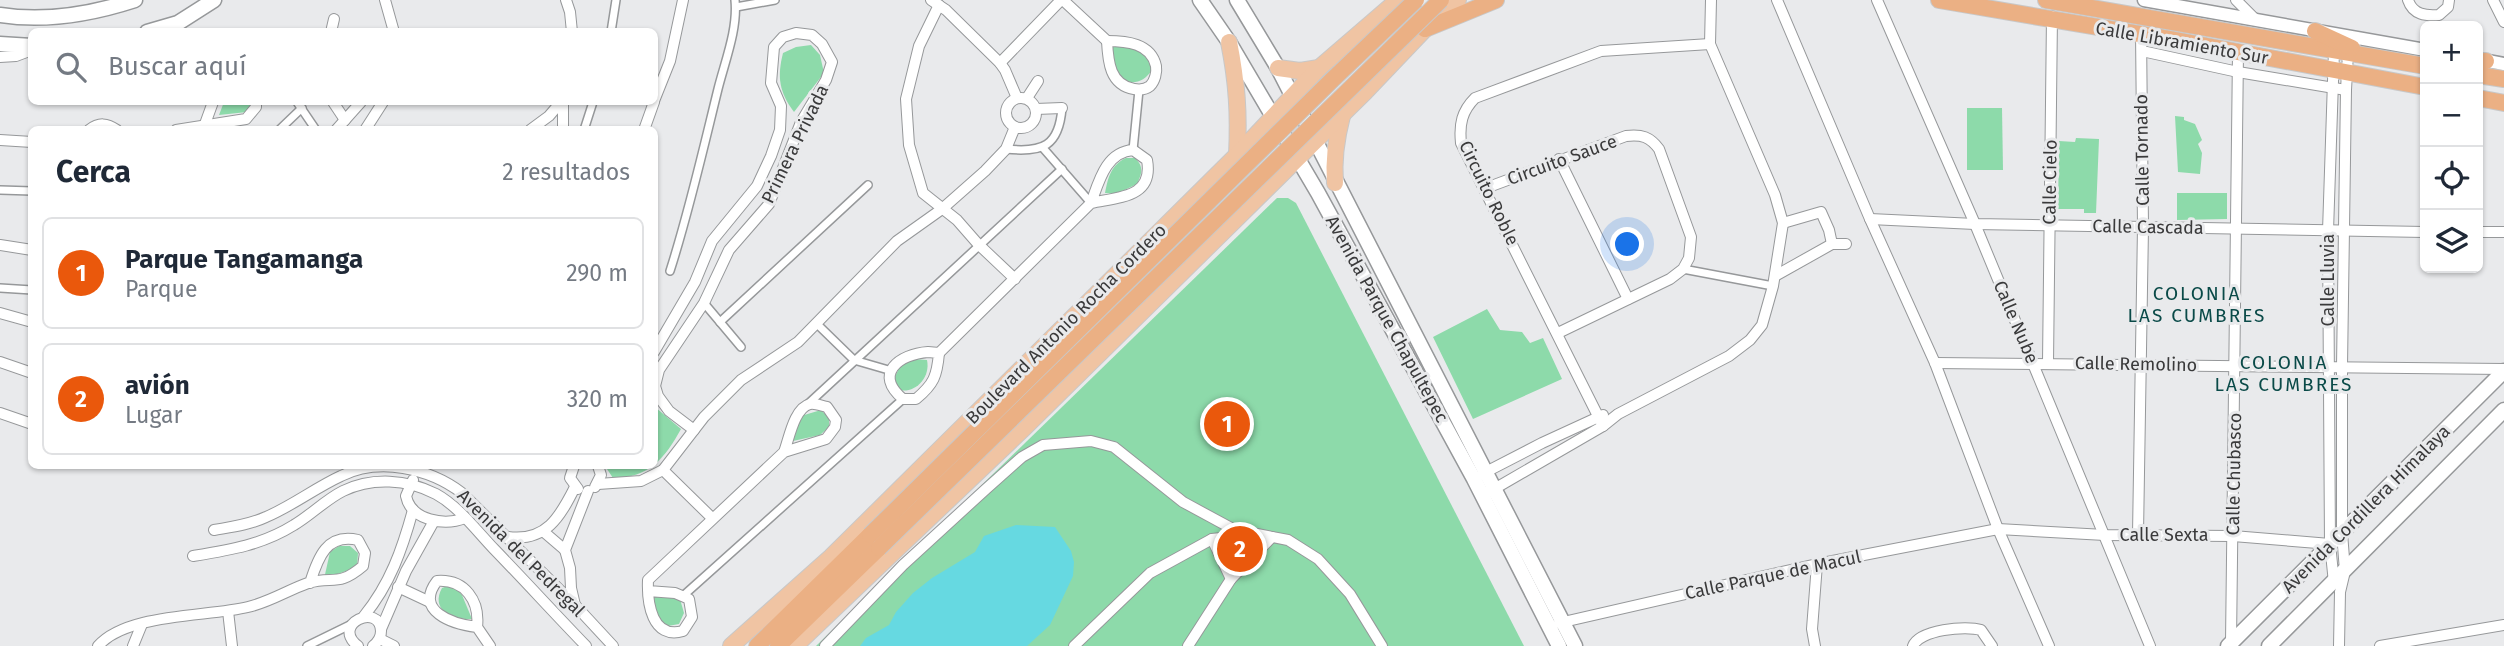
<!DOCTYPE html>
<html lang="es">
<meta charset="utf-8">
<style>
:root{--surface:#fff;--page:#f6f6f7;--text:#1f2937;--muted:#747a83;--line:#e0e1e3;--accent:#ea580c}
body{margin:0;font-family:"Fira Sans",sans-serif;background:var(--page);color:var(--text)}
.controls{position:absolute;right:21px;top:21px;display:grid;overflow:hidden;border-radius:10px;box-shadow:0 2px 5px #0004}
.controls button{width:63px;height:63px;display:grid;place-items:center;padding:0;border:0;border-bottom:2px solid var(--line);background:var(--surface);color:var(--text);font:35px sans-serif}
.you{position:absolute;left:1628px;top:245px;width:24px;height:24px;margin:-18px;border:5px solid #fff;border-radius:50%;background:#1a73e8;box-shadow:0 0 0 10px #1a73e833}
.badge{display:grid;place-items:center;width:46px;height:46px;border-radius:50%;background:var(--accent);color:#fff;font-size:23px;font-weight:700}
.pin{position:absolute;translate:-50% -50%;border:4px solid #fff;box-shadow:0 2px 7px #0006}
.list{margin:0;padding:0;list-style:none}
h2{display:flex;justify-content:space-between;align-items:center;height:91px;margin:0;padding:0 28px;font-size:30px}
h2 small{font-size:23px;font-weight:400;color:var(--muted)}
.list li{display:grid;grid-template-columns:46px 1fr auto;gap:21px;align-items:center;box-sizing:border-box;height:112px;margin:0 14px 14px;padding:0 14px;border:2px solid var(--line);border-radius:10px}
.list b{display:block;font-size:26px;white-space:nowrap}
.list p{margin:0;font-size:23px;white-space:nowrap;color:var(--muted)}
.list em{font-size:23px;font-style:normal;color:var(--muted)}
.icon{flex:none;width:38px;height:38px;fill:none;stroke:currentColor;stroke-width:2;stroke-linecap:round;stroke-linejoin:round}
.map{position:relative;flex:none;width:2504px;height:646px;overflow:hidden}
.search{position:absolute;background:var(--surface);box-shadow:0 2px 5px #0004;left:28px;top:28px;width:630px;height:77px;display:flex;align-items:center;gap:18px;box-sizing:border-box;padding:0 24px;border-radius:10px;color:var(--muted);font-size:26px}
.panel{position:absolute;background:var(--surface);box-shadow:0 2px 5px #0004;left:28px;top:126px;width:630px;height:343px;border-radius:10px}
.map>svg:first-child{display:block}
.green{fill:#8ddaaa}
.water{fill:#66d9e1}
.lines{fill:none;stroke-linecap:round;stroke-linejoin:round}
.pedestrian-casing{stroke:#96989a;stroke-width:10}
.minor-casing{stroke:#96989a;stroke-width:12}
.tertiary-casing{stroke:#96989a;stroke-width:15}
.secondary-casing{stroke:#96989a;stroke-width:17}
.primary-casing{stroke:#c8c8c8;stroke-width:18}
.trunk-casing{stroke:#c8c8c8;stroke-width:18}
.pedestrian{stroke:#fff;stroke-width:7}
.minor{stroke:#fff;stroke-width:10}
.tertiary{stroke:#fff;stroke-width:12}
.secondary{stroke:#fff;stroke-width:14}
.primary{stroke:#f0c4a3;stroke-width:16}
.trunk{stroke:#ebb084;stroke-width:16}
.trunk-bridge-casing{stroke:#c8c8c8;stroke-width:18;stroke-linecap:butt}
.trunk-bridge{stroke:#ebb084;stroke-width:16}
.labels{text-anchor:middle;stroke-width:6;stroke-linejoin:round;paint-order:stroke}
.street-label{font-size:18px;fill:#3a3a3b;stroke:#e9eaec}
.neighbourhood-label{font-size:19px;letter-spacing:2px;fill:#0a4a48;stroke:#e9eaec}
</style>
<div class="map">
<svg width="2504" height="646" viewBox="0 0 2504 646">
<rect width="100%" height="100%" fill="#e9eaec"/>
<g class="green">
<path d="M1109 43 1143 50 1149 59 1152 70C1143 84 1129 86 1116 76Z"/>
<path d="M811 45 820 55 824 73 794 112C779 92 777 77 783 53L796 47Z"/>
<path d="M224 102H252L247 112 219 115Z"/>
<path d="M1967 108H2002L2003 170H1967Z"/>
<path d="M2175 116 2184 117V120L2195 124 2202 140 2198 144 2202 153 2200 174 2178 172Z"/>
<path d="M2076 138 2099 139 2096 213H2084V209H2058L2059 141 2075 142Z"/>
<path d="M1126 158H1135C1144 167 1142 173 1137 184L1116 194 1105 193C1108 177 1111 165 1126 158Z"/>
<path d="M2177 193H2227V219L2177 220Z"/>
<path d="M1277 198H1288L1296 203 1524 646H816Z"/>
<path d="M1487 309 1500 330 1522 332 1530 343 1543 338 1562 379 1473 419 1433 337Z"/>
<path d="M914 359 927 360C931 379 913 396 895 389L893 381 902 362Z"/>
<path d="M655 407 681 429C665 458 649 478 613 478L605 466H654Z"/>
<path d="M821 410 829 418V427L820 435 793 441 801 416Z"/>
<path d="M339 546H350L358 553 357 567 324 579 330 552Z"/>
<path d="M453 584 462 595 472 619C452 620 430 610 442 588Z"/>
<path d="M651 596 680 599 684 613 679 624 668 626 656 617Z"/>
</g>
<path class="water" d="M1016 525 1055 527 1071 551 1074 562 1073 576 1050 625 1027 646H860L866 638 889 625 896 612 913 593 932 578 975 552 984 536Z"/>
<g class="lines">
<defs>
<g id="pedestrian">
<path d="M736 7 775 0"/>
<path d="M611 32 616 0"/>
<path d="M297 102 316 130"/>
<path d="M279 130 302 108"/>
<path d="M584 130 593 102"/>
<path d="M1043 148 1091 203"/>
<path d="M1006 149C1043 153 1059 146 1062 108"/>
<path d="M1133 150 1139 90"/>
<path d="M0 190 32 191"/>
<path d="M1683 269 1773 286"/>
<path d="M670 271C689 212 703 150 718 89 725 61 738 29 735 0"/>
<path d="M0 288 32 290"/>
<path d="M704 303 741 347"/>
<path d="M720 322 868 185"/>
<path d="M817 324 854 360 892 371"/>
<path d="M808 404 1062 169"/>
<path d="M684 595 903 399"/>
<path d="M307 646 352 624"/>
</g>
<g id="minor">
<path d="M385 0 394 32"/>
<path d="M566 0 570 12 572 32"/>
<path d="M931 0 946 10 1000 63 1005 70 1017 98"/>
<path d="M1063 0 1107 41"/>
<path d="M1777 0 1870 219 1935 363 1998 529 2049 646"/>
<path d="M1877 0 1975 224 2150 646"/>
<path d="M2236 0 2256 20"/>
<path d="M2408 0C2413 15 2426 16 2439 15L2448 7 2449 0"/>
<path d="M2493 0 2504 22"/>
<path d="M939 5 919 46 906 99 909 145 923 193 957 220 978 244 1015 279"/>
<path d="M331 32 334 19"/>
<path d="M1107 41C1126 41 1151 43 1156 66 1157 72 1155 81 1150 86 1145 90 1140 90 1134 89 1110 85 1108 62 1107 41Z"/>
<path d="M2142 51 2238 72 2346 90"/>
<path d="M2334 51 2328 231 2330 544 2334 583"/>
<path d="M0 57 16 56 32 50"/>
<path d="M1000 63 1061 0"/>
<circle cx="1021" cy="113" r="15"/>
<path d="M1027 98 1038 81"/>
<path d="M654 101 670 61 683 0"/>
<path d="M333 102 345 120"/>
<path d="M1036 109 1062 108"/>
<path d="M205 124 213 102"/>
<path d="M89 130C99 122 107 123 117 130"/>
<path d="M176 130 246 119 256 107V102"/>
<path d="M336 130 361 102"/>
<path d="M365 130 383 102"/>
<path d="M530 130 549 116 561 102"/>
<path d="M563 130V102"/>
<path d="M644 130 654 102"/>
<path d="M0 140 32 142"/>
<path d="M1559 159 1628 299"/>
<path d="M1486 188 1626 136C1642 134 1650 137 1659 149L1691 237 1689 258 1683 269 1670 279 1558 333"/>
<path d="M1870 219 1975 224 2425 232"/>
<path d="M1783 223 1821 212 1829 230 1832 244"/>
<path d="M2478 232H2504"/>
<path d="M0 245 32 250"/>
<path d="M1775 276 1832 244H1846"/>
<path d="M0 313 32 322"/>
<path d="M654 352 695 282 712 241 757 186 771 156 780 130 781 106 771 83 774 47 783 37 796 33 812 35 822 44 832 62 826 80 801 122 769 204 729 250 704 303 659 370 655 386 658 396 669 411 694 430"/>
<path d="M928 352 939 353C937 376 934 384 916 399H903C873 374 899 354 928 352Z"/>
<path d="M939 353 1091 203C1099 181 1106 152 1133 150L1147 160C1154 198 1118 197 1091 203"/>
<path d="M0 362 32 373"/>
<path d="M1935 363 2504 369"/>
<path d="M2048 363 2052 16"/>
<path d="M0 413 32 424"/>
<path d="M1603 426 1461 143C1459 124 1462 111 1475 98L1601 51 1710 44"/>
<path d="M574 466 570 478 578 489"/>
<path d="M663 470 712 518"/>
<path d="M1482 474 1542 443 1603 415"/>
<path d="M413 480 406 496C411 521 445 526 465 518"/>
<path d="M598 484 641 481 663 470 704 417 741 380 798 342 897 241 942 209 985 171 1006 149 1015 127"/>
<path d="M595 487 601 475 598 466"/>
<path d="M1489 492 1603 426 1618 414 1729 356 1750 340 1762 325 1773 286 1783 223 1775 195 1710 44 1711 0"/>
<path d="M214 530C231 527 249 525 266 517 292 506 315 488 341 476 379 457 429 468 462 493L575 605 613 646"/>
<path d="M544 532 565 550"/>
<path d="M2138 534 2143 227 2141 32"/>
<path d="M508 537C546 542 560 517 575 487"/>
<path d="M1212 539 1231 579"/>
<path d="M193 556C230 550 262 545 294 525 311 515 325 500 343 491 372 477 407 479 436 494 458 506 476 530 494 549 525 581 555 614 586 646"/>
<path d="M398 587 430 602"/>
<path d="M648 591 675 593 689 599 692 617 683 631C652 640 647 603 648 580L784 452 826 439 835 427 836 420 827 407C822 406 815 403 810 404 794 408 789 439 784 452"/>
<path d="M575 605 571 588 570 568 565 550 588 491"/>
<path d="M228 611 232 646"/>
<path d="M364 616C390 584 402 550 413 510"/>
<path d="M1559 623 1817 564 1998 529 2105 535 2233 536 2330 544"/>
<path d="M477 627C452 624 414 611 437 581 465 579 480 601 477 627L490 646"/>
<path d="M381 629 406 571 434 521"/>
<path d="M380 639 394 646"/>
<path d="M2231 643 2238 53"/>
<path d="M98 646C127 613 207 617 248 607 270 602 288 590 308 583 333 575 337 588 363 566L365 553 358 540C327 533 318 557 310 583"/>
<path d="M133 646 142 624"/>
<path d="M358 646C330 624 380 602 381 631 381 638 378 642 373 646"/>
<path d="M825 646 903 565 986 489 1022 457 1043 445 1091 441 1114 447 1183 502 1244 535"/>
<path d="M1074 646 1150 573 1212 539 1257 534 1288 540 1318 559 1350 594 1382 646"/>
<path d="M1188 646 1231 579 1272 537"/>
<path d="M1815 646 1812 629 1817 564"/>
<path d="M1913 646C1919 630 1966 625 1981 630L1992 646"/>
<path d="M2339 646 2340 592 2345 571 2342 533V366L2346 90 2348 53"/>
<path d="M2380 646 2504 625"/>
</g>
<g id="tertiary">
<path d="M2144 0 2425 50"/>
<path d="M2478 59 2504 64"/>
</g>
<g id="secondary">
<path d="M1200 0 1229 42 1318 193 1474 479 1559 646"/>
<path d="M1237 0 1278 68 1575 646"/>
<path d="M0 15C45 22 92 14 135 0"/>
<path d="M147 32 178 23 214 0"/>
<path d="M0 44 32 46"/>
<path d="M2228 646 2504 371"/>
<path d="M2269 646 2504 410"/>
</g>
<g id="primary">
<path d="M1229 42C1237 82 1239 114 1237 155"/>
<path d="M1278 68 1300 71 1319 68"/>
<path d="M1335 183C1333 159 1336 139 1342 116"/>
<path d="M731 646 831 557 1237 155 1319 68 1398 0"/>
<path d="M795 646 1023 429 1365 92 1425 29 1458 0"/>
</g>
<g id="trunk">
<path d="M1939 0 2169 39 2425 87"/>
<path d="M2046 0 2425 66"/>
<path d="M1425 29 1496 0"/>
<path d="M2315 31 2352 48"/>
<path d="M2478 62 2486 61"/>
<path d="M2478 75 2504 79"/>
<path d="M2478 98 2504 103"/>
<path d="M757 646 870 535"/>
<path d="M778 646 879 548"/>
</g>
</defs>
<use href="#pedestrian" class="pedestrian-casing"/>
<use href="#minor" class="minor-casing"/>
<use href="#tertiary" class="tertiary-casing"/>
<use href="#secondary" class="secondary-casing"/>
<use href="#primary" class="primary-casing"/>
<use href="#trunk" class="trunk-casing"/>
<use href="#pedestrian" class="pedestrian"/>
<use href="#minor" class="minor"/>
<use href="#tertiary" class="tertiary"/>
<use href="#secondary" class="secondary"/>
<use href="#primary" class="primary"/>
<use href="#trunk" class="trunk"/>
<defs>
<g id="trunk-bridge">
<path d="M870 535 1333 79 1416 0"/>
<path d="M879 548 1441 0"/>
</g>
</defs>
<use href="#trunk-bridge" class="trunk-bridge-casing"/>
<use href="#trunk-bridge" class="trunk-bridge"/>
</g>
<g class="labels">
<g class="street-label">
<text transform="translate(2182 43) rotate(10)" y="6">Calle Libramiento Sur</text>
<text transform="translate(795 144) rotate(-64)" y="6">Primera Privada</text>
<text transform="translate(2142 150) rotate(-91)" y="6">Calle Tornado</text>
<text transform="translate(1562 160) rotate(-20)" y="6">Circuito Sauce</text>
<text transform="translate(2050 182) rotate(-89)" y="6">Calle Cielo</text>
<text transform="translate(1489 193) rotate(64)" y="6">Circuito Roble</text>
<text transform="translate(2148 227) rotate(1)" y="6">Calle Cascada</text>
<text transform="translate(2328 280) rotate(-90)" y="6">Calle Lluvia</text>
<text transform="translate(1387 319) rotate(61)" y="6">Avenida Parque Chapultepec</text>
<text transform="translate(2016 322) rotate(67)" y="6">Calle Nube</text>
<text transform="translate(1066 324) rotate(-45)" y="6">Boulevard Antonio Rocha Cordero</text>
<text transform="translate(2136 364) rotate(1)" y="6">Calle Remolino</text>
<text transform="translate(2234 474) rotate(-89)" y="6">Calle Chubasco</text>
<text transform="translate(2366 509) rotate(-45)" y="6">Avenida Cordillera Himalaya</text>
<text x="2164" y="541">Calle Sexta</text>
<text transform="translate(521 553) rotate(45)" y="6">Avenida del Pedregal</text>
<text transform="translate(1773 575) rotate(-12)" y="6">Calle Parque de Macul</text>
</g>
<g class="neighbourhood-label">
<text x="2197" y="300">COLONIA<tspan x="2197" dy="22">LAS CUMBRES</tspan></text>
<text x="2284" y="369">COLONIA<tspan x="2284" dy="22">LAS CUMBRES</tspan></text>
</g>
</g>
</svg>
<div class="controls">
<button>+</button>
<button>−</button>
<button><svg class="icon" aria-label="locate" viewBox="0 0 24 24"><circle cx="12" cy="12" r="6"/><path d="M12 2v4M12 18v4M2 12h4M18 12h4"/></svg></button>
<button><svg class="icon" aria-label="layers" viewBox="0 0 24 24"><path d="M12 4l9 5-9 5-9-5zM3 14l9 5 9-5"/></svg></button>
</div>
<div class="you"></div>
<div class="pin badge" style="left:1227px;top:424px">1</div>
<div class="pin badge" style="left:1240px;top:549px">2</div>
<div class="search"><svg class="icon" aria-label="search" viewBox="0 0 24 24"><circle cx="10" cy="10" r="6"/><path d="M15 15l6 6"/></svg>Buscar aquí</div>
<section class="panel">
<h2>Cerca<small>2 resultados</small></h2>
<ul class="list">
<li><span class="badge">1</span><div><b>Parque Tangamanga</b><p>Parque</p></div><em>290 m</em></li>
<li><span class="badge">2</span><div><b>avión</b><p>Lugar</p></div><em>320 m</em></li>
</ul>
</section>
</div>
